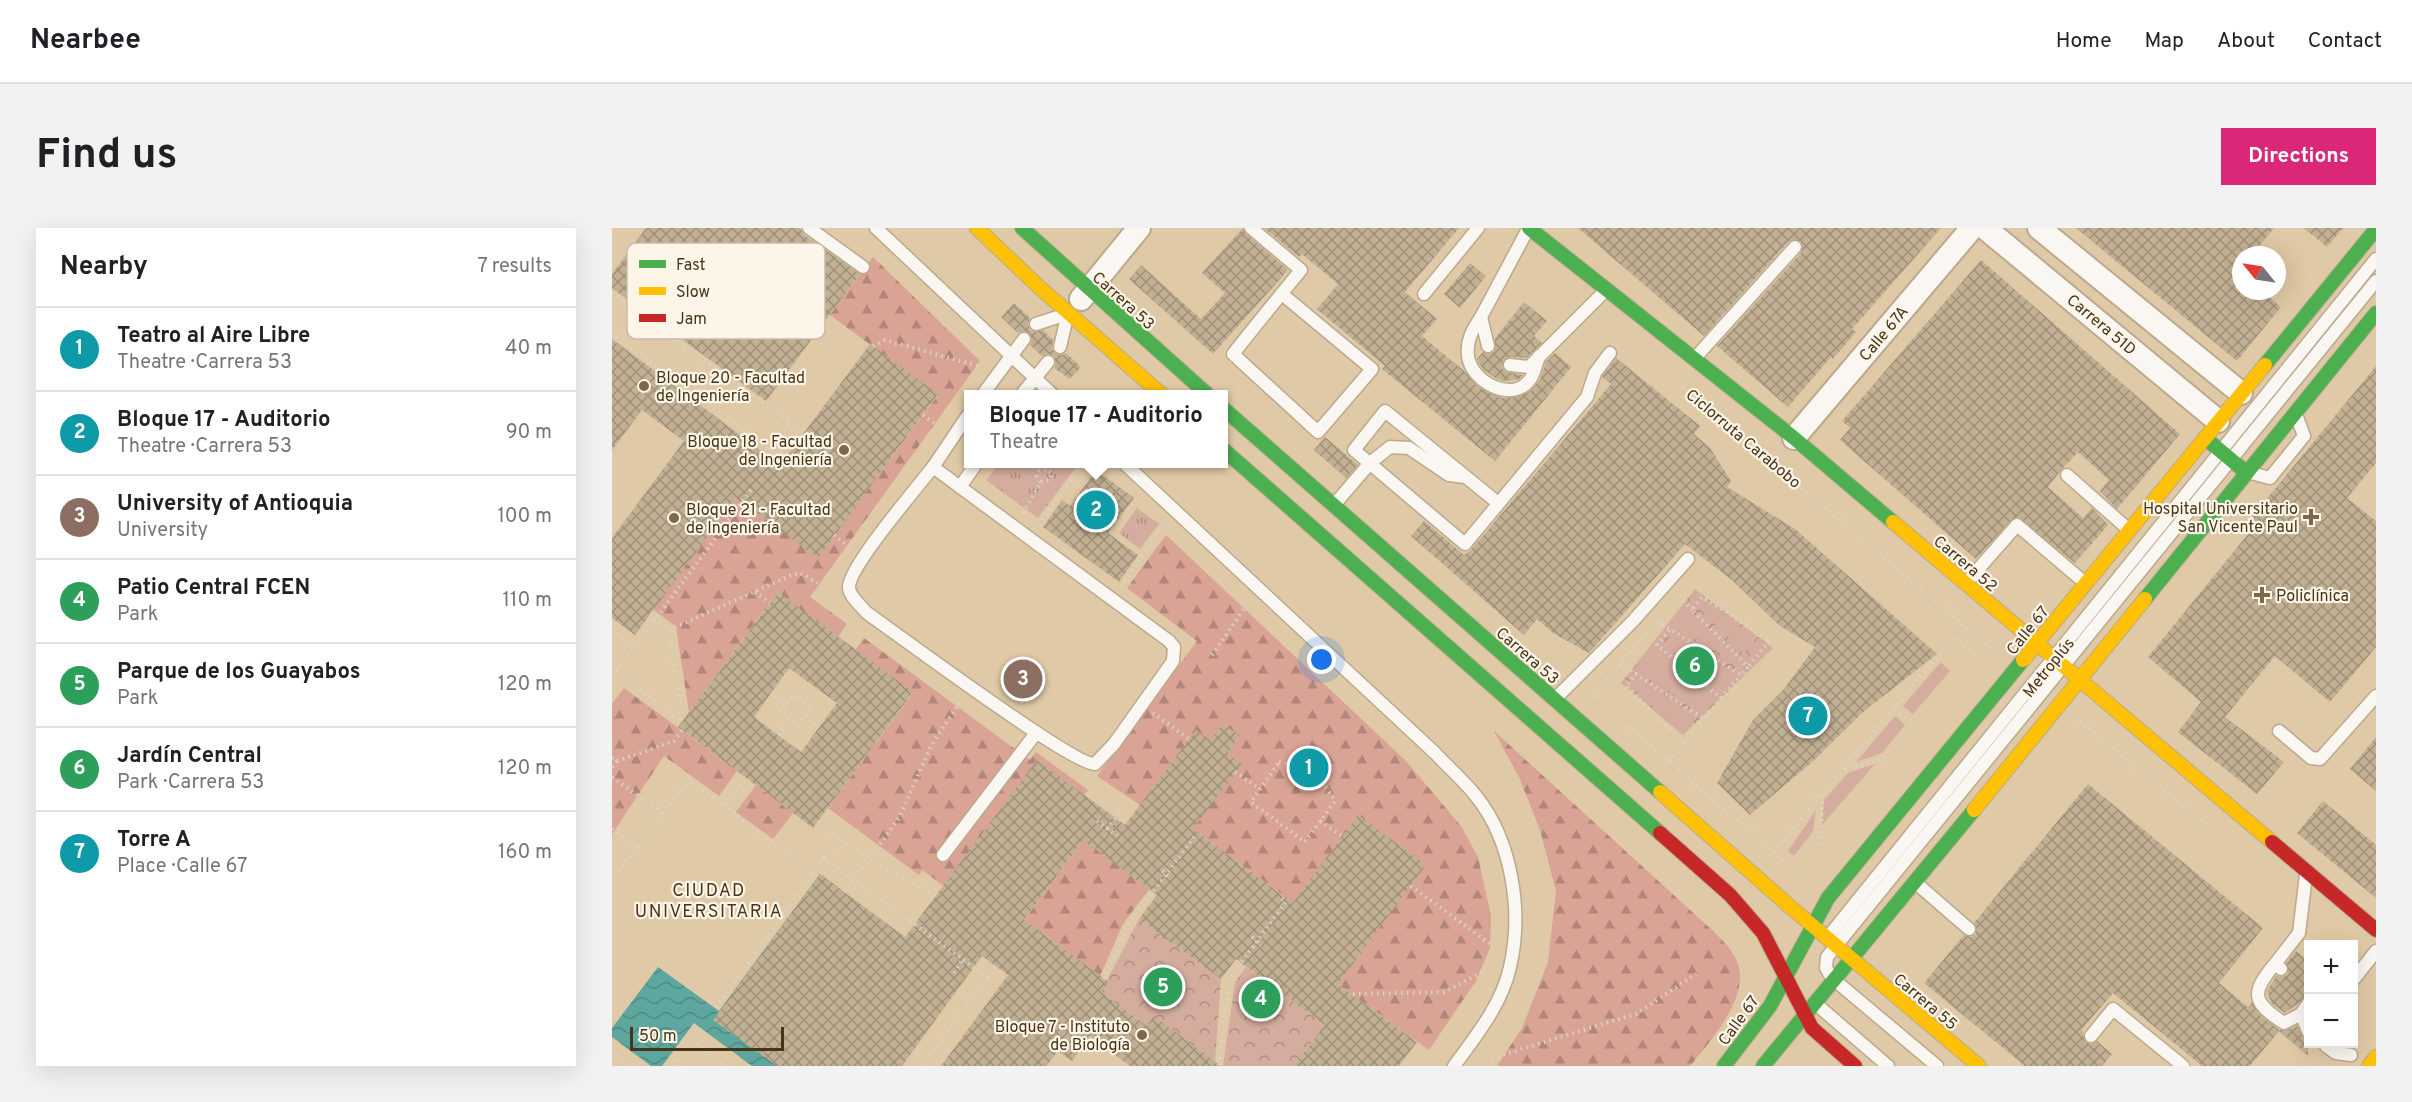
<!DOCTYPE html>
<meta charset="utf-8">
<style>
:root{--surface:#fff;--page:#f2f2f2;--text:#202124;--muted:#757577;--line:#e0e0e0;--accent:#db2777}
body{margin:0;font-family:Overpass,sans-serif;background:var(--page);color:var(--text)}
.controls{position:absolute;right:18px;bottom:18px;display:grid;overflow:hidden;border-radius:0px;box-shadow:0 6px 24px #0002}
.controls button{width:54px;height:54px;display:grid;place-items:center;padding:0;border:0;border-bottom:2px solid var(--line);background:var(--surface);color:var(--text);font:30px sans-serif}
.compass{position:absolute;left:1620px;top:18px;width:54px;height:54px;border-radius:50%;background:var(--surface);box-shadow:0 6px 24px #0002;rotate:300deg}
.scale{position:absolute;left:18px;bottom:15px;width:154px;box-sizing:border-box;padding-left:6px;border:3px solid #46351a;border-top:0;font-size:16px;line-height:21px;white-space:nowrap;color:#46351a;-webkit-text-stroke:4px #fdf5e8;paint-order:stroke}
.you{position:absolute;left:710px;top:432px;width:21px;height:21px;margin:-15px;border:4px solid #fff;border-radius:50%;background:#1a73e8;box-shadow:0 0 0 9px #1a73e833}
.badge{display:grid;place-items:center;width:39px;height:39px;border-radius:50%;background:var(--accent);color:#fff;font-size:20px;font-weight:700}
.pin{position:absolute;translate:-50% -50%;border:3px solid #fff;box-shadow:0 2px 6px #0006}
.popup{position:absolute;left:352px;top:162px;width:264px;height:78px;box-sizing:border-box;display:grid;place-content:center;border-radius:0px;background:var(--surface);filter:drop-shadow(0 2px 4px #0005);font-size:20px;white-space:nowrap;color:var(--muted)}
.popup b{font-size:22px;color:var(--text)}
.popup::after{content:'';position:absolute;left:50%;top:100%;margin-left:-12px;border:12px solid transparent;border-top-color:var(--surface)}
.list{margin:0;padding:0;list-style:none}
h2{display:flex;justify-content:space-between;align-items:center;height:78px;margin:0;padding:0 24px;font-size:26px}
h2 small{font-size:20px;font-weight:400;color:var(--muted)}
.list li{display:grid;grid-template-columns:39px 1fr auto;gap:18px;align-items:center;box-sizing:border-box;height:84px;padding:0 24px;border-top:2px solid var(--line)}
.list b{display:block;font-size:22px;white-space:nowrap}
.list p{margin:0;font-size:20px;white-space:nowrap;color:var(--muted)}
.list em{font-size:20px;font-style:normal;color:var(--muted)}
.map{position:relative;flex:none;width:1764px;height:838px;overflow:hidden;border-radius:0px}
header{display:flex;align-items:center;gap:36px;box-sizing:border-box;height:84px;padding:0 30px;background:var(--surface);border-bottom:2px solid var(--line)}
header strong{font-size:28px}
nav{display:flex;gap:33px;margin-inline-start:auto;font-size:21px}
.intro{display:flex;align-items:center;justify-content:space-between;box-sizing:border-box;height:144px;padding:0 36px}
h1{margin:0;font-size:42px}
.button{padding:15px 27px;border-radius:0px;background:var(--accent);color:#fff;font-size:21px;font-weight:700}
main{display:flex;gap:36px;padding:0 36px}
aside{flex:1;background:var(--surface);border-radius:0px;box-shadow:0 6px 24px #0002}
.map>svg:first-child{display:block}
.grass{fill:url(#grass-tufts)}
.forest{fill:url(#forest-firs)}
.park{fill:url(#park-crowns)}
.garden{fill:#d4ad9e}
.water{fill:url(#water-waves)}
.building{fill:url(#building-cross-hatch);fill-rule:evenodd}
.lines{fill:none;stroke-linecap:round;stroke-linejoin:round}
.lane-casing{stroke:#bba98d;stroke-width:15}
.street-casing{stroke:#bba98d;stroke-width:26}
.fast-casing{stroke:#bba98d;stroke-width:16}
.slow-casing{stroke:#bba98d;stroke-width:16}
.jam-casing{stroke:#bba98d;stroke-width:16}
.path{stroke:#dbd3c7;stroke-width:4;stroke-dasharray:1.5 4.5;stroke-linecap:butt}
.lane{stroke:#faf7f2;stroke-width:12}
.street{stroke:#faf7f2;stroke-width:22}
.fast{stroke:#4caf50;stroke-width:14}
.slow{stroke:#ffc107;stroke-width:14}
.jam{stroke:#c62828;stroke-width:14}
.poi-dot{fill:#7c694b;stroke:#fdf5e8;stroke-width:2}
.labels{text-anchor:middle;stroke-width:4.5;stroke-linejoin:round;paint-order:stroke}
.street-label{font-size:16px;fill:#46351a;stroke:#fdf5e8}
.poi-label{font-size:16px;fill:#46351a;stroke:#fdf5e8;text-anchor:start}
.neighbourhood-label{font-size:18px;letter-spacing:1.5px;fill:#46351a;stroke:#fdf5e8}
.key{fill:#fdf5e8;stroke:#c6bbaa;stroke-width:1.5}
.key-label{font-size:16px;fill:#46351a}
</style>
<header>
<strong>Nearbee</strong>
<nav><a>Home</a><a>Map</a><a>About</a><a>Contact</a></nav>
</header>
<div class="intro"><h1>Find us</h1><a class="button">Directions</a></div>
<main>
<aside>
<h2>Nearby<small>7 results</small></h2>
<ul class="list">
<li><span class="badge" style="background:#0f9aa8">1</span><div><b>Teatro al Aire Libre</b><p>Theatre · Carrera 53</p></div><em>40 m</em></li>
<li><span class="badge" style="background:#0f9aa8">2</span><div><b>Bloque 17 - Auditorio</b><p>Theatre · Carrera 53</p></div><em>90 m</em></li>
<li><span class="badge" style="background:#8d6e63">3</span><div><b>University of Antioquia</b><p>University</p></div><em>100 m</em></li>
<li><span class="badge" style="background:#2e9e5b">4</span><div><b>Patio Central FCEN</b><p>Park</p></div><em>110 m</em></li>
<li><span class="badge" style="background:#2e9e5b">5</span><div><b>Parque de los Guayabos</b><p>Park</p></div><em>120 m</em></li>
<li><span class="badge" style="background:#2e9e5b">6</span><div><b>Jardín Central</b><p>Park · Carrera 53</p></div><em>120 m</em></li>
<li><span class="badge" style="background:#0f9aa8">7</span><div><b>Torre A</b><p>Place · Calle 67</p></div><em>160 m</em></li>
</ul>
</aside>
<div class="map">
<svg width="1764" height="838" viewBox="0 0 1764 838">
<defs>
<pattern id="grass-tufts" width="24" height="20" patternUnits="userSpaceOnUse" patternTransform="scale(1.5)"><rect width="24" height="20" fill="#d4ad9e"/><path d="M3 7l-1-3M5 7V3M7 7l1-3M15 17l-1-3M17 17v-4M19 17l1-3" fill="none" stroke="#ae8e80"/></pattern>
<pattern id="forest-firs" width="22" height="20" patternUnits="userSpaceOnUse" patternTransform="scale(1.5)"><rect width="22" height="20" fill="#d9a395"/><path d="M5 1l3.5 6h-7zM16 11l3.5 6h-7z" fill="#b28679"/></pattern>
<pattern id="park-crowns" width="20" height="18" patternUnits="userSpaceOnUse" patternTransform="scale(1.5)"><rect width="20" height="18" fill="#d4ad9e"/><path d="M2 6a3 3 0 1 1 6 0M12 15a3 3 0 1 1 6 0" fill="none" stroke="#ae8e80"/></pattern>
<pattern id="water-waves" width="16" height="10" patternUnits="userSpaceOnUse" patternTransform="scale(1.5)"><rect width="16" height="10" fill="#5da79f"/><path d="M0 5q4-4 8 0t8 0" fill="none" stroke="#4f8981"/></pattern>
<pattern id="building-cross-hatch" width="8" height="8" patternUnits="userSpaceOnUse" patternTransform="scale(1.5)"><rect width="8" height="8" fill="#c2b094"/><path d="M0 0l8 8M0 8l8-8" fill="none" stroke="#9f9078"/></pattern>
</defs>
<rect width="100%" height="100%" fill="#e0c9a6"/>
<g class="grass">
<path d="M111 27 116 30 112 37 137 56 142 50 147 53 115 97 79 70Z"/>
<path d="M387 236H466L426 290 374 252Z"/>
<path d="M525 280 547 296 528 321 507 305Z"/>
</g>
<g class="forest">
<path d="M261 29 368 133 198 369 235 396 226 409 165 365 77 484 64 399 41 381 125 269 206 329 326 167 218 87Z"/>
<path d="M554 307 794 533 849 598 866 629 879 688 878 720 864 753 817 822 726 756 671 667 589 607 528 577 485 548 585 413 515 360Z"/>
<path d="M252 410 418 532 424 524 476 562 472 567 425 533 332 658 310 642 307 647 216 580 301 465 243 422Z"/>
<path d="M12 460 125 543 107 568 52 528 0 606V476Z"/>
<path d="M882 503 1100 702C1108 710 1119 720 1124 731 1141 767 1099 812 1078 838H885L910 800 936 734 944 663 928 602 907 549Z"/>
<path d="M144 557 181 585 161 611 124 584Z"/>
<path d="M482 597 491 627 537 661 511 696 488 748 429 704 405 702Z"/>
</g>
<g class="park">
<path d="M1083 361 1161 420 1071 507 1009 455Z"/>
<path d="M527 691 609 751 603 834 543 789 535 798 489 764Z"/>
<path d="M634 739 713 797 682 838H611L623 754Z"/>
</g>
<g class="garden">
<path d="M1093 375 1145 410 1132 426 1088 381Z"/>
<path d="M1071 377 1126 437 1058 394Z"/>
<path d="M1060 406 1122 445 1107 462 1051 417Z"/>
<path d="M1040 417 1103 470 1090 485 1022 441Z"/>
<path d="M1329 434 1338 443 1301 486 1291 478Z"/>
<path d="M1030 453 1085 490 1071 507 1023 461Z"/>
<path d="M1283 488 1293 497 1270 525 1244 534Z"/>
<path d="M1263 536 1210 597 1212 572 1236 545Z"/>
<path d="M1204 582 1201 603 1182 628 1176 623Z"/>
</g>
<path class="water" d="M208 646 226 659 170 830 165 838H140L82 795 50 838H39L0 809V800L46 739 107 783Z"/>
<g class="building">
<path d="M34 0H188L192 7 248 46 154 173 0 60V46ZM115 21 152 47 115 97 79 70Z"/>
<path d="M631 0 634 6 676 42 601 126 517 51 529 37 589 91 613 65 590 45Z"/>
<path d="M652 0H847L793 64 825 91 810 108 852 143 867 160 890 170 905 169 917 164 928 152 934 134 943 125 959 139 883 233 770 141 773 138 705 81 726 56 690 26 687 29Z"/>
<path d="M966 0H1329L1240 101 1244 104 1221 131 1219 129 1176 179 1105 118 1189 25 1191 17 1188 13H1177L1092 108Z"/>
<path d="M1464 0H1662L1640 27H1629V63H1650L1669 79 1625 133Z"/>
<path d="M1692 0H1731L1715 19Z"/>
<path d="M1369 32 1568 206 1505 281 1488 263 1497 252 1466 224 1449 242 1436 259 1471 290 1480 280 1496 297 1463 335 1406 289 1399 292 1364 331 1228 212 1238 200 1230 193Z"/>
<path d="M858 35 874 48 848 80 832 66Z"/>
<path d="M912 74 935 93 922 108 930 115 914 130 898 129 891 133 890 140 894 144 911 147 907 151 893 153 885 151 871 141 865 131 871 124 877 126 882 124 883 110Z"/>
<path d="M402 75 418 90 416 95 418 102 423 104 431 102 441 112 440 121 443 125 450 127 454 125 469 139 458 151 442 140 444 135 442 128 437 126 430 128 418 117 420 111 417 105 412 103 406 105 389 89Z"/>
<path d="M0 111 168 237 258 116 326 166 206 330 124 270 23 407 0 390V310L72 213 30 182 0 222Z"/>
<path d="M1004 130 1088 198 1082 206 1098 220 1119 253 1115 259 1183 301 1325 426 1251 484 1200 534 1138 587 1105 555 1141 492 1172 461 1203 419 1168 398 1120 352 1073 316 977 425 941 405 925 391 912 407 799 308 812 293 852 327 859 322 999 156 990 149Z"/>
<path d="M1764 138V235L1735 270 1764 293V419L1718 474 1663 428 1613 489 1672 534 1645 566 1566 504 1589 474 1536 429 1645 295 1639 290Z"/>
<path d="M713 209 746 237 734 250 702 222Z"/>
<path d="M484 242 522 270 496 305 526 327 507 354 431 299 450 272 458 278Z"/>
<path d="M166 364 301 464 201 600 66 499ZM177 440 225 475 189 524 142 489Z"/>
<path d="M611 496 628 508 615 525 630 536 581 601 681 675 746 587 814 637 726 756 805 814 787 838H682L713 797 624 731 609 751 527 691 545 667 471 612 412 692 497 754 489 764 535 798 542 788 609 838H518L478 808 460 833 446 823 434 838H329L396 747 370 728 290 838H165L101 792 208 646 293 709 425 532 513 597 584 502 598 512Z"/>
<path d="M1764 509V563L1738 541Z"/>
<path d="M1476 556 1651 700 1607 755 1636 779 1640 774 1648 787 1667 802H1675L1685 798 1691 809 1696 811V828L1667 803 1638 838H1590L1501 765 1470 801 1473 814 1478 816 1485 813 1500 826 1490 838H1413L1312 755 1352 707 1359 709 1364 706 1362 695Z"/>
<path d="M1711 573 1764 617V670L1685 605Z"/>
<path d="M1684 723 1696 733V768L1673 785 1659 775 1655 763 1664 748 1671 749 1676 746 1674 735Z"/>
</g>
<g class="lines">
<defs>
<g id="lane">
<path d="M197 0 251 39"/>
<path d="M264 0 440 166"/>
<path d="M639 0 689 42C666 70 643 98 621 126L706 204 760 141 670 66"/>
<path d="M812 66 866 0"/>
<path d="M869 89C861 101 854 112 856 128 859 154 902 177 919 150 923 144 925 134 927 128"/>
<path d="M424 96 452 87"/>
<path d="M876 118 869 89 916 1"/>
<path d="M448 119 455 89"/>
<path d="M1083 130 1183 19"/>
<path d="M898 137 917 139 994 62"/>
<path d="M371 166 412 111"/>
<path d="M410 166 436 134"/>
<path d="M513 236 823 525C836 539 852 553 864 568 900 613 911 683 898 739 890 776 864 808 842 838"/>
<path d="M321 239 557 413 562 419 561 433 502 516 483 536C462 538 285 406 255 385 249 378 236 367 237 358 240 335 304 261 321 239Z"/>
<path d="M321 239 356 187"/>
<path d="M1639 245 1658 250 1692 208 1685 189"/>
<path d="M1455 247 1517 302"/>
<path d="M348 259 364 236"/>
<path d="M886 275 773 183 742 222 853 316 975 169 983 145 998 125"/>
<path d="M722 277 758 235 778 219 797 220 837 247 854 249"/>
<path d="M1354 355 1405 297 1472 354"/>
<path d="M943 471 1021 393 1076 331"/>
<path d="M1667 503 1699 530 1708 531 1764 468"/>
<path d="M331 627 424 505"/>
<path d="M1304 655 1357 701"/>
<path d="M1216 709 1764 31"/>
<path d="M1663 736C1639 764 1639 774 1672 795L1689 786"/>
<path d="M1669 741 1663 736 1687 705 1694 647"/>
<path d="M1742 751 1764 723"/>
<path d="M1204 776 1276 838"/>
<path d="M1696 776 1689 786 1696 803"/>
<path d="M1479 808 1501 781 1571 838"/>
<path d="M1714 818 1724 825 1739 827"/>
<path d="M1325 838 1220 750 1214 740 1215 729 1764 53"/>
</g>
<g id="street">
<path d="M1373 0 1606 193"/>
<path d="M1427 0 1629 165"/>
<path d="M469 71 527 0"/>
<path d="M1182 210 1360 0"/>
</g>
<g id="fast">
<path d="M410 0 595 166"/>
<path d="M917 0 1182 210 1281 294"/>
<path d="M1653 137 1764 1"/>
<path d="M612 181 1048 564"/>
<path d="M1593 210 1635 245"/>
<path d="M612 222 1048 605"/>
<path d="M1533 371 1764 85"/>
<path d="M1112 838 1158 778 1216 670 1411 432"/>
<path d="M1151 838 1362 582"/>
</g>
<g id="slow">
<path d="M365 0 427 59 549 166"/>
<path d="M1281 294 1660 614"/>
<path d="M1411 432 1653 137"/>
<path d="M1048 564 1176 677 1367 838"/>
<path d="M1362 582 1533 371"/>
<path d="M1757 838 1764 829"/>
</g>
<g id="jam">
<path d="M1048 605 1118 667 1151 705 1200 800 1243 838"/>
<path d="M1660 614 1764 702"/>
</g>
</defs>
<use href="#lane" class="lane-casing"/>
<use href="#street" class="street-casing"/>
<use href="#fast" class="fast-casing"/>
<use href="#slow" class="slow-casing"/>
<use href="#jam" class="jam-casing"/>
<g class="path">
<path d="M882 0 893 9"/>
<path d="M113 23 150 49"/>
<path d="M0 65 177 194 154 226"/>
<path d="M0 105 157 221"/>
<path d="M261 118 273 112 370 139"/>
<path d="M50 149 73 118"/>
<path d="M1071 159 1385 426"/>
<path d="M311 187 326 198"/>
<path d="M175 196 190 207"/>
<path d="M429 254 438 252 440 246 436 241"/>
<path d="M411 285 429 254 425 248 427 243 436 241 439 236"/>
<path d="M427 297 471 236"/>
<path d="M222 307 241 321"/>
<path d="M509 358 553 295"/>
<path d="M143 364 158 375"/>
<path d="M1067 368 1080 382"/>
<path d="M38 386 57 402 70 493"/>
<path d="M1045 393 1058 401"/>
<path d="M0 402 23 419 141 259"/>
<path d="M57 402 182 346 188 345 208 356"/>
<path d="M600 427 634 378"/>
<path d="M1008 436 1024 446"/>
<path d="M0 440 4 443 23 419"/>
<path d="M4 443 70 493"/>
<path d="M159 465 175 476"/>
<path d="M181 467 199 480 186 497 168 484Z"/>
<path d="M983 470 981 468 1034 405"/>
<path d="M1109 470 1129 447"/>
<path d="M190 473 201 458"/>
<path d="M1283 481 1306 498"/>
<path d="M541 485 577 511"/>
<path d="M192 488 207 499"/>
<path d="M1468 493 1599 600"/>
<path d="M1016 498 1186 645"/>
<path d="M166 507 177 491"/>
<path d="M1072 515 1092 491"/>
<path d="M0 530 5 533 0 539"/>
<path d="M5 533 62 513 70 502"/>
<path d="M1057 533 1072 515 1014 458 1024 446 1092 491 1109 470 1045 417 1058 401 1129 447 1136 439 1080 382 1090 369 1158 412 1136 439"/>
<path d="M667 534C692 538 710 550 723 573L693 614 639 574Z"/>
<path d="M1232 541 1281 528"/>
<path d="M623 544 648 561"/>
<path d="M0 549 51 586"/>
<path d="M206 593 256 632 325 668"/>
<path d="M485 593 505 608"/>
<path d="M708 593 730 608"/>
<path d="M0 601 25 620"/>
<path d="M495 601 509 582 496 573"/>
<path d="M1209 617 1210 568"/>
<path d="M1162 624 1341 409 1363 427"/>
<path d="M212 630 226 609"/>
<path d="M550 643 559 649"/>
<path d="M201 646 212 630 376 750 311 838"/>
<path d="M0 653 76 552 113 578"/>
<path d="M799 658 881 718"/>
<path d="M232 664 287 590 319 518 350 471"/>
<path d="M640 709 649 718"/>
<path d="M342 745 351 731"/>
<path d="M376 750 384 738"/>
<path d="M492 751 515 698 583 608 586 610"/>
<path d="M345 764 358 773"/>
<path d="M741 766 832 764 871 744"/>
<path d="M104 779 201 646 113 578 134 549"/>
<path d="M80 812 114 838"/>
<path d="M327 816 339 825"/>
<path d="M0 823 21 838"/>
<path d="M880 830 1024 786 1084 746"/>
<path d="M65 832 73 838"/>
<path d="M789 836 792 838"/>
<path d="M607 837 617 751 674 674 669 670"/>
<path d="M61 838 72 823"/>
</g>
<use href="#lane" class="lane"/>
<use href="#street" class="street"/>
<use href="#fast" class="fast"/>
<use href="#slow" class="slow"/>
<use href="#jam" class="jam"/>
</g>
<g class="poi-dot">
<circle cx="32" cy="158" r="6"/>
<circle cx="232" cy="222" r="6"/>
<path d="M1696 280h6v6h6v6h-6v6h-6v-6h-6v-6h6z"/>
<circle cx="62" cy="290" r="6"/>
<path d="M1647 358h6v6h6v6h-6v6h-6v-6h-6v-6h6z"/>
<circle cx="530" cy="807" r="6"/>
</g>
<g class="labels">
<g class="street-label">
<text transform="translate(512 72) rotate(42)" y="6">Carrera 53</text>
<text transform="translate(1490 96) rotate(40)" y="6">Carrera 51D</text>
<text transform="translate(1271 105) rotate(-50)" y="6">Calle 67A</text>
<text transform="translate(1132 210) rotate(40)" y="6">Ciclorruta Carabobo</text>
<text transform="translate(1354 335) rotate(40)" y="6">Carrera 52</text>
<text transform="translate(1415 402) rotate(-51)" y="6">Calle 67</text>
<text transform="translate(916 427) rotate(41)" y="6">Carrera 53</text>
<text transform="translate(1436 439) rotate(-51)" y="6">Metroplús</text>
<text transform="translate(1314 773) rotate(40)" y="6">Carrera 55</text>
<text transform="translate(1126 792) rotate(-54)" y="6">Calle 67</text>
</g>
<g class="poi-label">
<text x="44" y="155">Bloque 20 - Facultad<tspan x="44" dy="18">de Ingeniería</tspan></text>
<text x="220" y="219" text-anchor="end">Bloque 18 - Facultad<tspan x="220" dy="18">de Ingeniería</tspan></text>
<text x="1686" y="286" text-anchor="end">Hospital Universitario<tspan x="1686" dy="18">San Vicente Paul</tspan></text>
<text x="74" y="287">Bloque 21 - Facultad<tspan x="74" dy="18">de Ingeniería</tspan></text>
<text x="1664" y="373">Policlínica</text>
<text x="518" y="804" text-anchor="end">Bloque 7 - Instituto<tspan x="518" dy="18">de Biología</tspan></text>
</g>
<g class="neighbourhood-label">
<text x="97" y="668">CIUDAD<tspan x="97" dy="21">UNIVERSITARIA</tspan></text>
</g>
</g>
<rect x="15" y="15" width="198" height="96" rx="9" class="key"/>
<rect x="27" y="32" width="27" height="8" fill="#4caf50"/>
<rect x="27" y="59" width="27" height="8" fill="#ffc107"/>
<rect x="27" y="86" width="27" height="8" fill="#c62828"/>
<g class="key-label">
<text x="64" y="42">Fast</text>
<text x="64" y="69">Slow</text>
<text x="64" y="96">Jam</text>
</g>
</svg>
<div class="controls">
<button>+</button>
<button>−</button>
</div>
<svg class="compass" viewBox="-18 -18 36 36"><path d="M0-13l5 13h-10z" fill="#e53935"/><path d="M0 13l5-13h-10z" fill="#757577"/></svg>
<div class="scale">50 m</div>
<div class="you"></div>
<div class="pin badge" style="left:697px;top:540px;background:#0f9aa8">1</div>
<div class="pin badge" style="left:484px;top:282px;background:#0f9aa8">2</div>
<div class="popup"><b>Bloque 17 - Auditorio</b>Theatre</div>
<div class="pin badge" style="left:411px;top:451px;background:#8d6e63">3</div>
<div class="pin badge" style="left:649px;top:771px;background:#2e9e5b">4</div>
<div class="pin badge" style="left:551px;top:759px;background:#2e9e5b">5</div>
<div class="pin badge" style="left:1083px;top:438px;background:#2e9e5b">6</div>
<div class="pin badge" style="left:1196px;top:488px;background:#0f9aa8">7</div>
</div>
</main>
